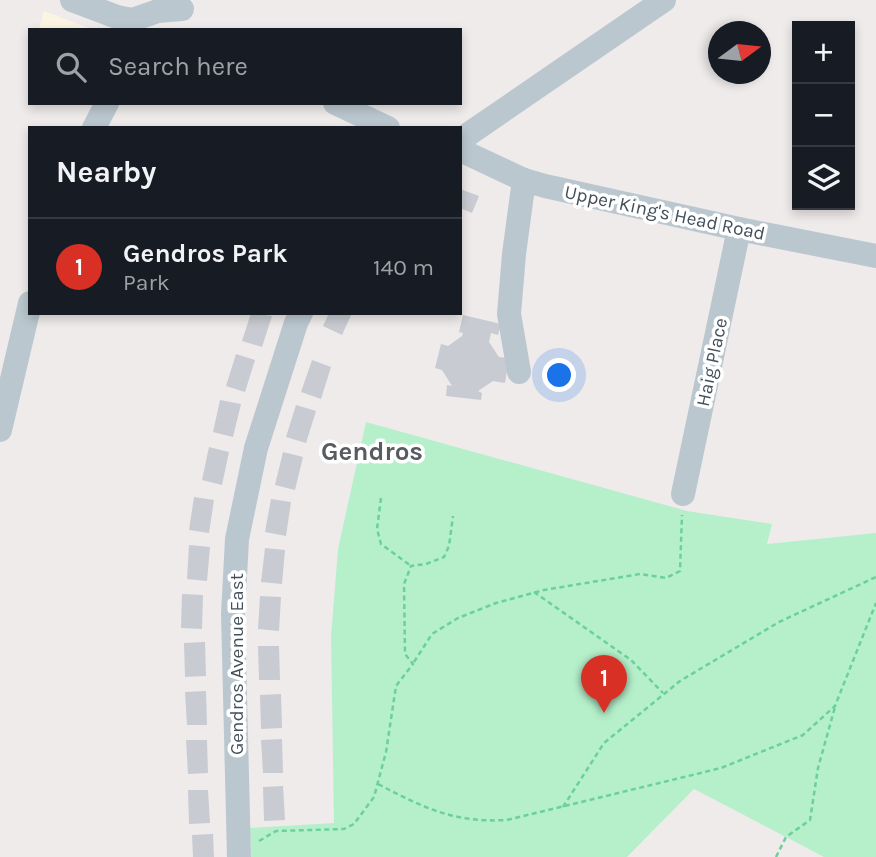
<!DOCTYPE html>
<meta charset="utf-8">
<style>
:root{--surface:#171b24;--page:#20242c;--text:#f1f3f6;--muted:#9ea1a6;--line:#363941;--accent:#d93025}
body{margin:0;font-family:Karla,sans-serif;background:var(--page);color:var(--text)}
.controls{position:absolute;right:21px;top:21px;display:grid;overflow:hidden;border-radius:0px;box-shadow:0 4px 10px #0003}
.controls button{width:63px;height:63px;display:grid;place-items:center;padding:0;border:0;border-bottom:2px solid var(--line);background:var(--surface);color:var(--text);font:35px sans-serif}
.compass{position:absolute;left:708px;top:21px;width:63px;height:63px;border-radius:50%;background:var(--surface);box-shadow:0 4px 10px #0003;rotate:75deg}
.you{position:absolute;left:560px;top:376px;width:24px;height:24px;margin:-18px;border:5px solid #fff;border-radius:50%;background:#1a73e8;box-shadow:0 0 0 10px #1a73e833}
.badge{display:grid;place-items:center;width:46px;height:46px;border-radius:50%;background:var(--accent);color:#fff;font-size:23px;font-weight:700}
.pin{position:absolute;translate:-50% -58px;filter:drop-shadow(0 2px 4px #0008)}
.pin::after{content:'';position:absolute;top:37px;width:24px;height:21px;background:inherit;clip-path:polygon(0 0,100% 0,50% 100%)}
.list{margin:0;padding:0;list-style:none}
h2{display:flex;justify-content:space-between;align-items:center;height:91px;margin:0;padding:0 28px;font-size:30px}
h2 small{font-size:23px;font-weight:400;color:var(--muted)}
.list li{display:grid;grid-template-columns:46px 1fr auto;gap:21px;align-items:center;box-sizing:border-box;height:98px;padding:0 28px;border-top:2px solid var(--line)}
.list b{display:block;font-size:26px;white-space:nowrap}
.list p{margin:0;font-size:23px;white-space:nowrap;color:var(--muted)}
.list em{font-size:23px;font-style:normal;color:var(--muted)}
.icon{flex:none;width:38px;height:38px;fill:none;stroke:currentColor;stroke-width:2;stroke-linecap:round;stroke-linejoin:round}
.map{position:relative;flex:none;width:876px;height:857px;overflow:hidden}
.search{position:absolute;background:var(--surface);box-shadow:0 4px 10px #0003;left:28px;top:28px;width:434px;height:77px;display:flex;align-items:center;gap:18px;box-sizing:border-box;padding:0 24px;border-radius:0px;color:var(--muted);font-size:26px}
.panel{position:absolute;background:var(--surface);box-shadow:0 4px 10px #0003;left:28px;top:126px;width:434px;height:189px;border-radius:0px}
.map>svg:first-child{display:block}
.commercial{fill:#fcf4e2}
.green{fill:#b5f0cb}
.building{fill:#c8cbd1}
.lines{fill:none;stroke-linecap:round;stroke-linejoin:round}
.path{stroke:#6cd09c;stroke-width:2.5;stroke-dasharray:5 3.5;stroke-linecap:butt}
.minor{stroke:#bbc7cf;stroke-width:24}
.labels{text-anchor:middle;stroke-width:7;stroke-linejoin:round;paint-order:stroke}
.street-label{font-size:19px;fill:#43505a;stroke:#fff}
.district-label{font-size:26px;font-weight:bold;fill:#585c61;stroke:#fff}
</style>
<div class="map">
<svg width="876" height="857" viewBox="0 0 876 857">
<rect width="100%" height="100%" fill="#efebeb"/>
<path class="commercial" d="M44 11 94 30H42L39 28Z"/>
<path class="green" d="M366 422 687 511 772 524 767 544 876 533V857H824L694 789 627 857H251L250 828 334 823 331 637 338 549Z"/>
<g class="building">
<path d="M460 189 479 196 472 213 460 208Z"/>
<path d="M251 313 272 316 262 347 242 341Z"/>
<path d="M329 313H352L342 335 323 326Z"/>
<path d="M463 315 501 324 498 335 491 333 489 342 499 357 509 358 505 383 493 381 478 391 482 393 481 400 446 396 447 385 452 386 442 370 435 368 441 344 448 346 462 336 463 333 459 332Z"/>
<path d="M236 354 255 360 245 392 226 386Z"/>
<path d="M312 360 331 367 321 399 301 392Z"/>
<path d="M220 400 241 404 233 437 213 432Z"/>
<path d="M296 405 316 411 306 443 286 437Z"/>
<path d="M209 447 229 452 222 485 202 480Z"/>
<path d="M283 452 303 457 295 490 275 485Z"/>
<path d="M194 497 214 500 209 533 189 530Z"/>
<path d="M271 499 291 502 286 536 265 532Z"/>
<path d="M189 545 210 547 207 581 187 579Z"/>
<path d="M265 548 285 550 282 584 261 582Z"/>
<path d="M182 594 203 595 202 629 181 628Z"/>
<path d="M260 596 281 597 279 631 258 629Z"/>
<path d="M205 642 206 676 185 677 184 643Z"/>
<path d="M258 646H279L280 680H259Z"/>
<path d="M206 691 207 725H187L185 692Z"/>
<path d="M281 694 282 728 261 729 260 695Z"/>
<path d="M282 739 283 773H263L261 740Z"/>
<path d="M186 740H207L208 773 188 774Z"/>
<path d="M283 786 285 820 264 821 263 787Z"/>
<path d="M188 790H208L210 823 189 824Z"/>
<path d="M213 834 214 857H193L192 835Z"/>
</g>
<g class="lines">
<g class="path">
<path d="M381 498 377 529 381 544 411 566"/>
<path d="M534 592 631 660 663 693"/>
<path d="M414 662 432 634 458 618 496 603 544 590 640 574 666 578 680 571 682 515"/>
<path d="M378 784C424 808 454 823 507 820L721 768 803 735 835 706 876 603"/>
<path d="M563 807 604 743 680 681 779 622 876 577"/>
<path d="M259 841 276 831 344 829 354 824 374 797 386 752 396 686 413 664 405 654 404 584 411 566 426 564 444 557 449 546 453 516"/>
<path d="M776 857 786 837 810 820 818 768 835 707"/>
</g>
<g class="minor">
<path d="M72 0 117 17 132 20 158 11 182 9"/>
<path d="M335 103 388 128"/>
<path d="M94 128 107 103"/>
<path d="M460 140 664 0"/>
<path d="M460 150 524 180 545 186 739 229 876 256"/>
<path d="M519 372 509 314 514 254 524 180"/>
<path d="M0 430 30 303"/>
<path d="M683 494 739 229"/>
<path d="M239 857 233 614 237 539 256 448 296 323 301 313"/>
</g>
</g>
<g class="labels">
<g class="street-label">
<text transform="translate(665 212) rotate(12)" y="7">Upper King's Head Road</text>
<text transform="translate(711 362) rotate(-78)" y="7">Haig Place</text>
<text transform="translate(236 664) rotate(-90)" y="7">Gendros Avenue East</text>
</g>
<g class="district-label">
<text x="372" y="460">Gendros</text>
</g>
</g>
</svg>
<div class="controls">
<button>+</button>
<button>−</button>
<button><svg class="icon" aria-label="layers" viewBox="0 0 24 24"><path d="M12 4l9 5-9 5-9-5zM3 14l9 5 9-5"/></svg></button>
</div>
<svg class="compass" viewBox="-18 -18 36 36"><path d="M0-13l5 13h-10z" fill="#e53935"/><path d="M0 13l5-13h-10z" fill="#9ea1a6"/></svg>
<div class="you"></div>
<div class="pin badge" style="left:604px;top:713px">1</div>
<div class="search"><svg class="icon" aria-label="search" viewBox="0 0 24 24"><circle cx="10" cy="10" r="6"/><path d="M15 15l6 6"/></svg>Search here</div>
<section class="panel">
<h2>Nearby<small></small></h2>
<ul class="list">
<li><span class="badge">1</span><div><b>Gendros Park</b><p>Park</p></div><em>140 m</em></li>
</ul>
</section>
</div>
